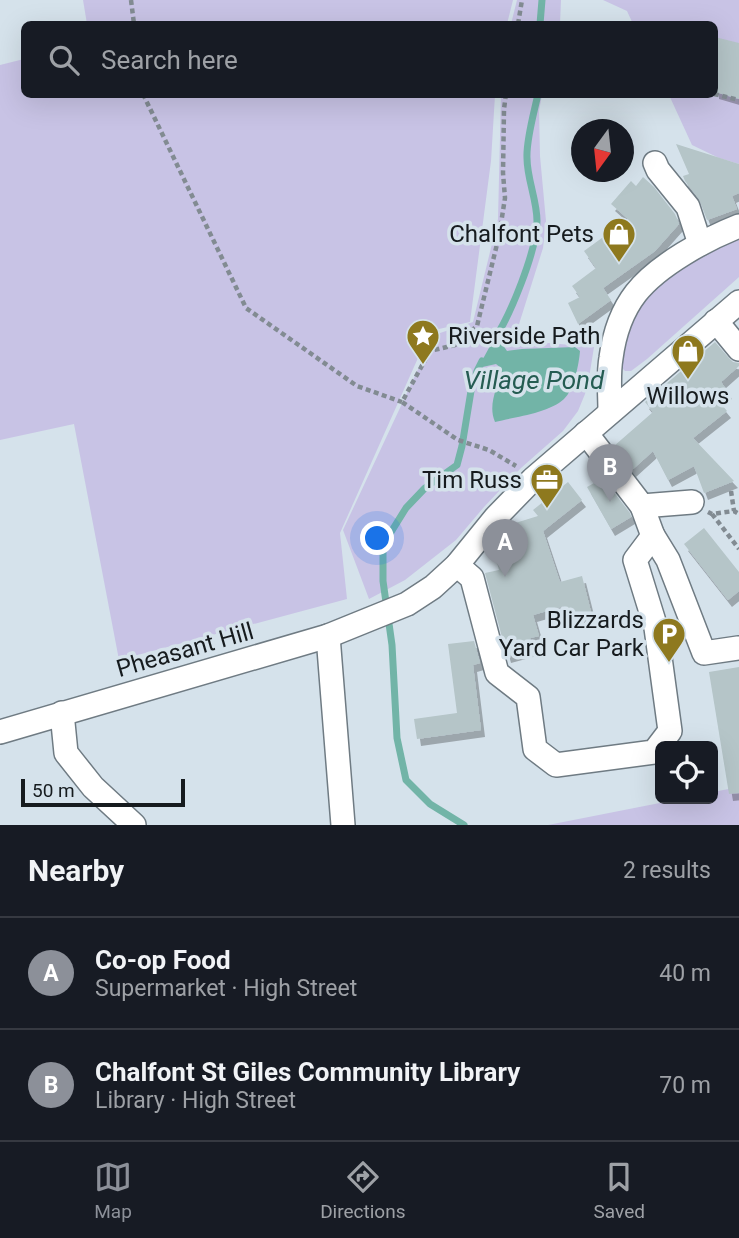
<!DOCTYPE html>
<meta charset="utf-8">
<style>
:root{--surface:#171b24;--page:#20242c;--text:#f1f3f6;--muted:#9ea1a6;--line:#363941;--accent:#8c9099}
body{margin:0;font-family:Roboto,sans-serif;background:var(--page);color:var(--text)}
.controls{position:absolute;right:21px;bottom:21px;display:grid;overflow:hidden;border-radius:10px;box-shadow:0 7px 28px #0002}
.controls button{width:63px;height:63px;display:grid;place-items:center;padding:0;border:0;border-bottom:2px solid var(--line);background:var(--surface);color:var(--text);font:35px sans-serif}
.compass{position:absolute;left:571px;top:119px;width:63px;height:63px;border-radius:50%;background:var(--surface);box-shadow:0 7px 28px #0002;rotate:195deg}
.scale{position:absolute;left:21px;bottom:18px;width:164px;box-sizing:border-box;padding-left:7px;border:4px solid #161b1e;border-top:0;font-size:19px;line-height:24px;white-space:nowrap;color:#161b1e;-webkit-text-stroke:5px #d5e2eb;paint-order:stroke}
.you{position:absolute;left:378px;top:539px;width:24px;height:24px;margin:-18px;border:5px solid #fff;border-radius:50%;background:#1a73e8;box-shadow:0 0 0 10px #1a73e833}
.badge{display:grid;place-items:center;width:46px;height:46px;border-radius:50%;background:var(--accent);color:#fff;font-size:23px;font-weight:700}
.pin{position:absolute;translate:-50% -58px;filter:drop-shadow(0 2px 4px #0008)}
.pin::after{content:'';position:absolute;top:37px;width:24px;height:21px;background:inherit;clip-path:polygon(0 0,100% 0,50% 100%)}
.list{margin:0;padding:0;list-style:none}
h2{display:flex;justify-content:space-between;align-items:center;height:91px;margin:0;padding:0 28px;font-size:30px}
h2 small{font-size:23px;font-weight:400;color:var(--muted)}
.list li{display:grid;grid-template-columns:46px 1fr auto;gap:21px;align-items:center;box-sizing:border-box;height:112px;padding:0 28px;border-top:2px solid var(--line)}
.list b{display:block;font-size:26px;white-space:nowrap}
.list p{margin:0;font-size:23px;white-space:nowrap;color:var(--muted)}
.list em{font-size:23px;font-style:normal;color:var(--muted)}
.icon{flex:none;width:38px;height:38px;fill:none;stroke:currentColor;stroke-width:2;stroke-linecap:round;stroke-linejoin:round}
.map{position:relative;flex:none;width:739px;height:825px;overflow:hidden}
.search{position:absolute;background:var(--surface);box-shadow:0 7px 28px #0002;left:21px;right:21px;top:21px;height:77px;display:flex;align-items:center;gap:18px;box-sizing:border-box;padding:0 24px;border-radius:10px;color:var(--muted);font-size:26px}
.sheet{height:315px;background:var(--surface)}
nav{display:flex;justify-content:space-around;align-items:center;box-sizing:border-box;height:98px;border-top:2px solid var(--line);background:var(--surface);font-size:19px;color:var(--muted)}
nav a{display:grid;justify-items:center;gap:4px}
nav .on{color:var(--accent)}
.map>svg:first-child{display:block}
.green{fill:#c8c3e5}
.water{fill:#72b4a7}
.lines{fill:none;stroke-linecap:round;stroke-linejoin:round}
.stream{stroke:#72b4a7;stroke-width:7}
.building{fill:#b5c5c8;filter:url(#shadow)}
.minor-casing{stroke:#6f7b83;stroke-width:26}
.path{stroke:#828b92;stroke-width:4.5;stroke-dasharray:5 3.5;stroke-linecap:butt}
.minor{stroke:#fff;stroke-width:23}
.labels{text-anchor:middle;stroke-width:7;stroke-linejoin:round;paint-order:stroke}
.poi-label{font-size:24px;fill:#161b1e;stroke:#d5e2eb;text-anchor:end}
.street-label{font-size:24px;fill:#161b1e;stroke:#d5e2eb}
.water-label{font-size:26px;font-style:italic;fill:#255c52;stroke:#d5e2eb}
</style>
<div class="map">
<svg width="739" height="825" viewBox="0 0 739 825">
<defs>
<filter id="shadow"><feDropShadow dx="4" dy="7" stdDeviation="0" flood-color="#0004"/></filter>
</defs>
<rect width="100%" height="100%" fill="#d5e2eb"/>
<g class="green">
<path d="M83 0H513L507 24H87Z"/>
<path d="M517 0H561L560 24H511Z"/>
<path d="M603 0H739V164L719 158 692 145 669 95 714 94V24H633L627 11Z"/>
<path d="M24 59V94L495 95 491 161 470 322 430 331 340 533 347 599 119 660 74 424 0 440V65Z"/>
<path d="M501 95H542L539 111 540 156 546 221 543 248 514 340 594 347 589 378 585 394 578 411 563 431 521 468 484 507 456 540 405 580 369 599 343 530 434 335 473 322 498 219Z"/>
<path d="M739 236V277L647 359 631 371H625L621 367 618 361 639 299 705 251Z"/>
<path d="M739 787V825H548L680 799H713V792Z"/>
</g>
<path class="water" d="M496 335 507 351 522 349 575 347 580 351C579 364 574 390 564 399 549 413 515 417 495 422 487 403 499 387 501 368L496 364 478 368Z"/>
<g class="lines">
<g class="stream">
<path d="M540 24 542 0"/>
<path d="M493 341C510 317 537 250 537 221 537 200 527 179 527 158 526 140 534 113 538 94"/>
<path d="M464 825 430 804 406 780 397 738 392 645 383 581V552L388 537 406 508 425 488 457 465 462 446 471 391 477 371 482 361"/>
</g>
</g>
<g class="building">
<path d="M715 37 739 43V99L715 92Z"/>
<path d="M676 144 739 164V193L732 196 737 209 707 220 699 199 685 181 683 176 689 174Z"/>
<path d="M643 177 654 187 675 214 679 224 655 251 603 288 611 300 578 324 568 303 580 297 572 286 596 268 584 251 628 219 611 204 631 181 636 186Z"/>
<path d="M715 342 729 358 733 362 739 363V366L721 382 728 392 718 400 727 411 693 438 734 481 704 493 694 466 668 480 653 451 632 470 614 446 653 412 645 402Z"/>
<path d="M603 478 630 513 631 517 611 529 587 487Z"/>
<path d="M568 482 582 500 543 531 560 582 582 576 592 616 569 623 564 606 533 615 539 636 530 638 533 649 507 656 485 573 499 570 493 547 518 541 512 524 538 516 533 510Z"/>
<path d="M704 528 739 572V591L728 600 684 544Z"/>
<path d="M474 641 480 663 473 665 481 730 417 739 414 719 457 713 448 644Z"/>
<path d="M739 667V793L729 794 709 672Z"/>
</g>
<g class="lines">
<defs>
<g id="minor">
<path d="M655 163 658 170 688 207 700 244"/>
<path d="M716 321 739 349"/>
<path d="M610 412C610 394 608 375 611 358 614 335 622 311 636 293 658 265 706 239 739 226"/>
<path d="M642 506 692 502"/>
<path d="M652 534 668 560 704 653 738 648"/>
<path d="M457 565 472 578 497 673 528 697 535 749 556 765 654 752 670 731 656 628 635 560 653 536 642 506 586 433"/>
<path d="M328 636 343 825"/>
<path d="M62 713 66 753 93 787 134 825"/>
<path d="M0 732 328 636 407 604 433 587 457 565 496 517 533 479 739 302"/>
</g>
</defs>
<use href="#minor" class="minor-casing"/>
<g class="path">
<path d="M131 0 134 24"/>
<path d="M518 24 522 0"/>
<path d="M143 94 246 308 357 386 402 402"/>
<path d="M506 94 504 109 503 173 505 198 499 236 477 326 455 345 430 351 402 402 458 440 489 450 516 466"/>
<path d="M714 94 739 100"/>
<path d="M731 491 734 511"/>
<path d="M708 512 712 514 734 511 739 514"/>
<path d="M712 514 739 549"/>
</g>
<use href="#minor" class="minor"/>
</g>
<defs>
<symbol id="shop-pin" viewBox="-11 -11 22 30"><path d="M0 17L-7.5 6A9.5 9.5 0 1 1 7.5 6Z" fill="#8e791e" stroke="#d5e2eb"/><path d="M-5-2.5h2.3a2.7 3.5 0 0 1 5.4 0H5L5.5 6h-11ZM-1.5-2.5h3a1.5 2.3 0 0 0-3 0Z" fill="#fff"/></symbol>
<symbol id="sight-pin" viewBox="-11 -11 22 30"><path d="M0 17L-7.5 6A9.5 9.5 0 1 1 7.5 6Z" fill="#8e791e" stroke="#d5e2eb"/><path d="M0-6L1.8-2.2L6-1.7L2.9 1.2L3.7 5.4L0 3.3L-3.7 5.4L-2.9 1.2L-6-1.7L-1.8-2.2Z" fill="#fff"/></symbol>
<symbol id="office-pin" viewBox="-11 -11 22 30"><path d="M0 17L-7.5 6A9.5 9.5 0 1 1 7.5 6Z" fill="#8e791e" stroke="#d5e2eb"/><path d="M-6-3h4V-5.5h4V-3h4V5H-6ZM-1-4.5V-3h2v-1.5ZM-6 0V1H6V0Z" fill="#fff"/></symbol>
<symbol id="parking-pin" viewBox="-11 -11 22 30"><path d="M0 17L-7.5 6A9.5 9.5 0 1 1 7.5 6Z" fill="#8e791e" stroke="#d5e2eb"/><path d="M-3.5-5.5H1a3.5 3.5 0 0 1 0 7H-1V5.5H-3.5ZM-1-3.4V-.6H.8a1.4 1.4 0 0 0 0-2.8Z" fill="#fff"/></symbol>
</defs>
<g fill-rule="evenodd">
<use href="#shop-pin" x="600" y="215" width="38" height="52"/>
<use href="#sight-pin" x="404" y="317" width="38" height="52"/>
<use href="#shop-pin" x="669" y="332" width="38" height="52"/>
<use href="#office-pin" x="528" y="461" width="38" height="52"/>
<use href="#parking-pin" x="650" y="615" width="38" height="52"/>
</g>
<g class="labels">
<g class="poi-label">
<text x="594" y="242">Chalfont Pets</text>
<text x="448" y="344" text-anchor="start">Riverside Path</text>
<text x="688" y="404" text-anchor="middle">Willows</text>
<text x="522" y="488">Tim Russ</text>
<text x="644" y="628">Blizzards<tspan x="644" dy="28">Yard Car Park</tspan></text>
</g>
<g class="street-label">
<text transform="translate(185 650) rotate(-16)" y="8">Pheasant Hill</text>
</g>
<g class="water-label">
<text x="534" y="389">Village Pond</text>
</g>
</g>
</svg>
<div class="controls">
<button><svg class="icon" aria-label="locate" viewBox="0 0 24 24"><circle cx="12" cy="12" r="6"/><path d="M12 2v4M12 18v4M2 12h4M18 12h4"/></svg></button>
</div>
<svg class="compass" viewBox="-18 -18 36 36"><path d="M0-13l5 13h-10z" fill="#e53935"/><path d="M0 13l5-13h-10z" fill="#9ea1a6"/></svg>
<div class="scale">50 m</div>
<div class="you"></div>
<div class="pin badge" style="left:505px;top:577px">A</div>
<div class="pin badge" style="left:610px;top:502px">B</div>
<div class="search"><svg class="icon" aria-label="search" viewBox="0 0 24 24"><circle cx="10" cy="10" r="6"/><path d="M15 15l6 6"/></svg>Search here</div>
</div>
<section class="sheet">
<h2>Nearby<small>2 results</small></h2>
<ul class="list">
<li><span class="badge">A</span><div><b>Co-op Food</b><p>Supermarket · High Street</p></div><em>40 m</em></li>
<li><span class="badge">B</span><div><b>Chalfont St Giles Community Library</b><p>Library · High Street</p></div><em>70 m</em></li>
</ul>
</section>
<nav>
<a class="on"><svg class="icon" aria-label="map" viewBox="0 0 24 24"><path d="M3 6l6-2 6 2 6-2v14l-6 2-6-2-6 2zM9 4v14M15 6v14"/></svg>Map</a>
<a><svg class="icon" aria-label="directions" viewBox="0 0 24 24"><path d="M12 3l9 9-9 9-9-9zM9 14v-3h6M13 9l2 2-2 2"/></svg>Directions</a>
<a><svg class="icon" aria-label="saved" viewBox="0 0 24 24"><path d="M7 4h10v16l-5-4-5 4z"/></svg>Saved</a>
</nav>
